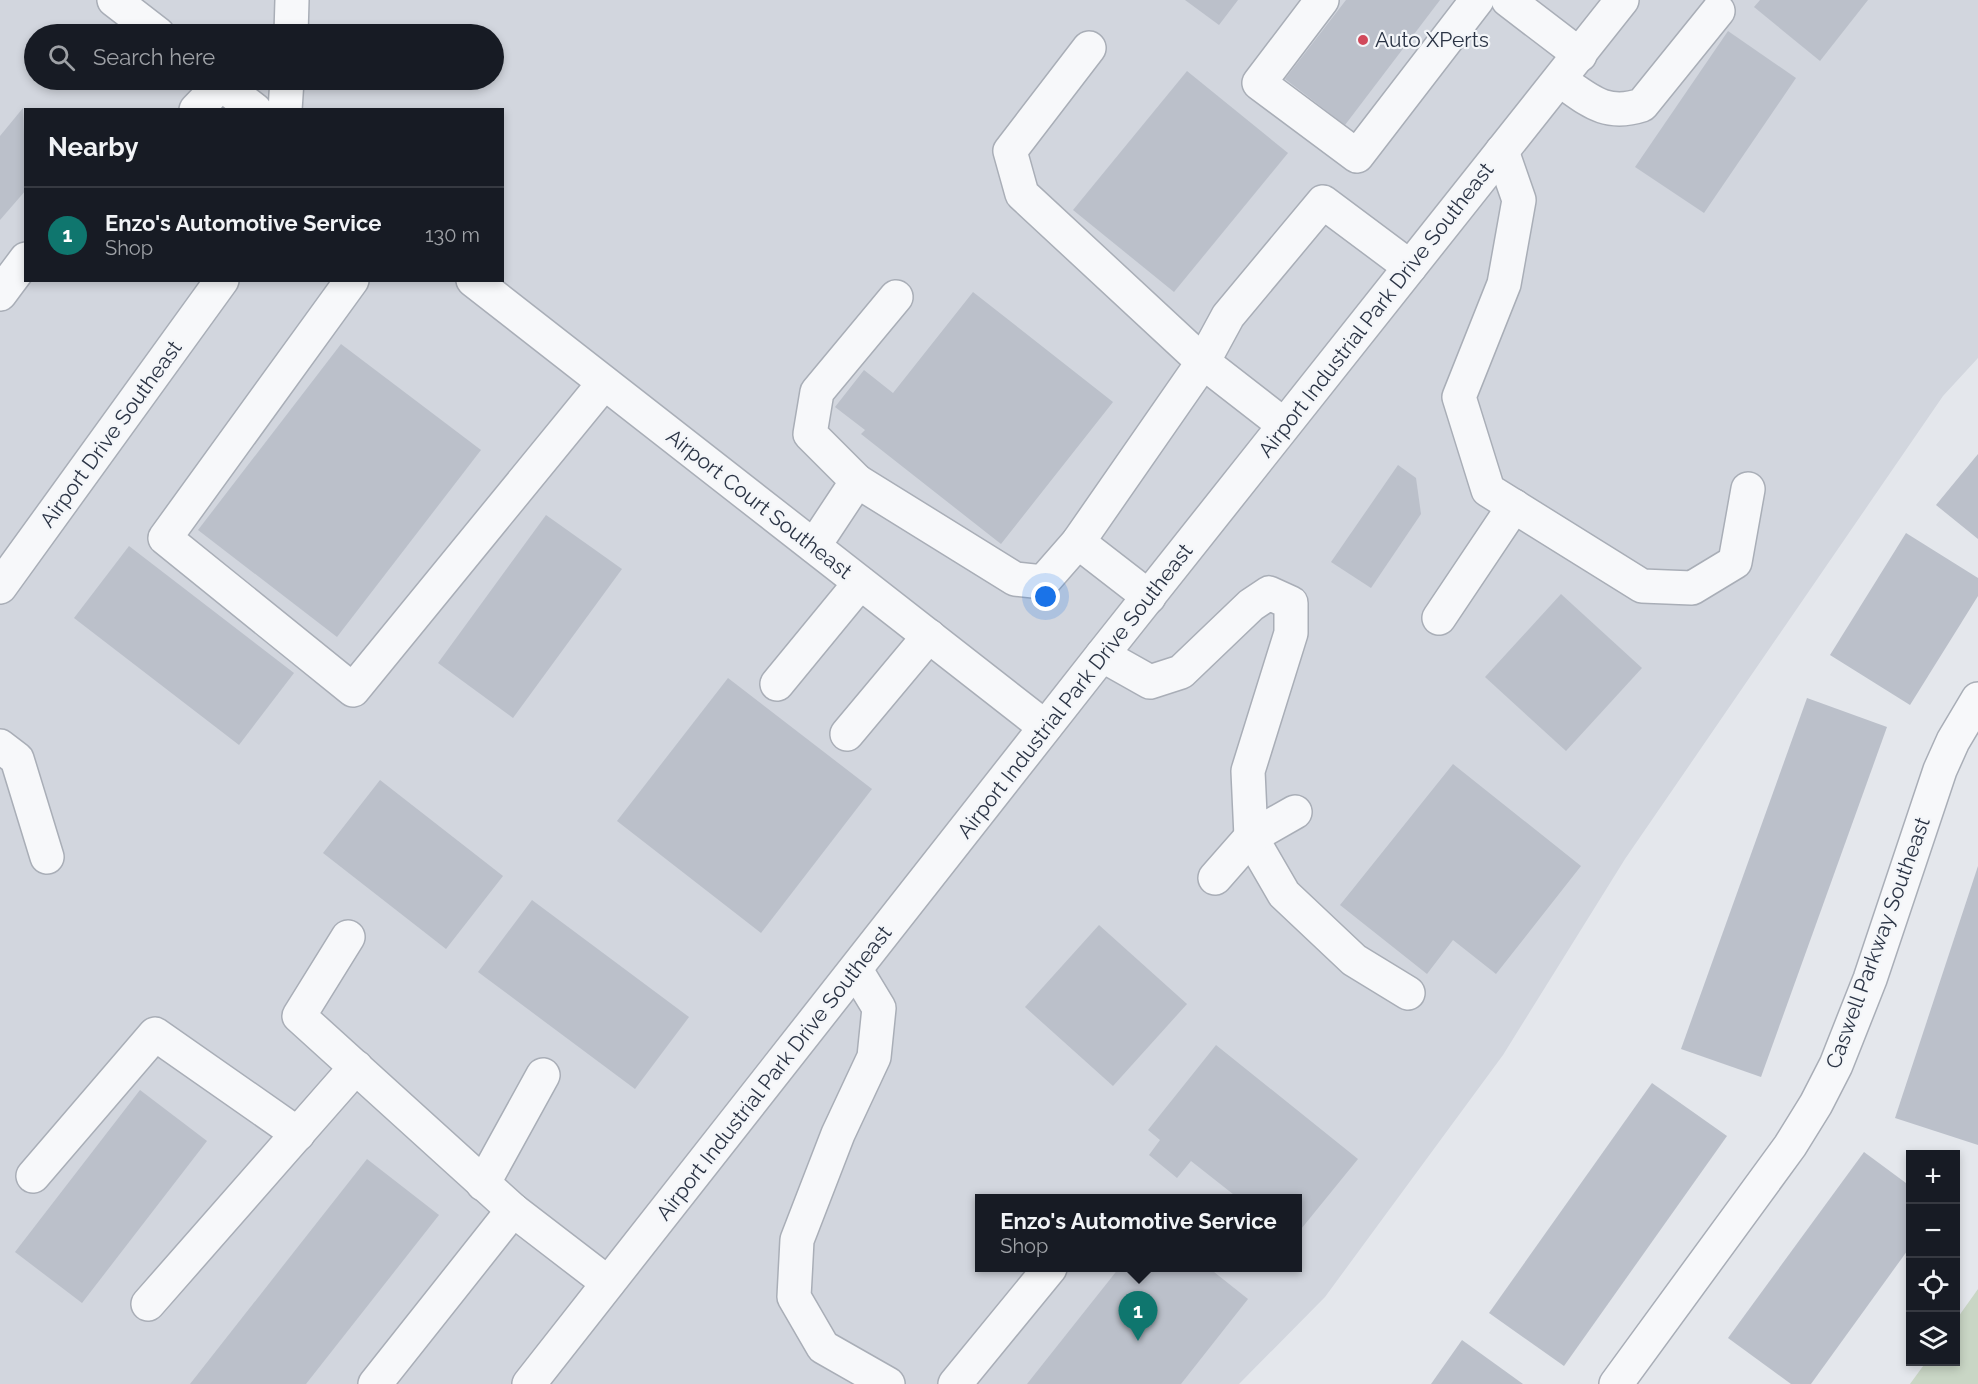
<!DOCTYPE html>
<meta charset="utf-8">
<style>
:root{--surface:#171b24;--page:#20242c;--text:#f1f3f6;--muted:#9ea1a6;--line:#363941;--accent:#0f766e}
body{margin:0;font-family:Raleway,sans-serif;background:var(--page);color:var(--text)}
.controls{position:absolute;right:18px;bottom:18px;display:grid;overflow:hidden;border-radius:0px;box-shadow:0 3px 9px #0003}
.controls button{width:54px;height:54px;display:grid;place-items:center;padding:0;border:0;border-bottom:2px solid var(--line);background:var(--surface);color:var(--text);font:30px sans-serif}
.you{position:absolute;left:1046px;top:597px;width:21px;height:21px;margin:-15px;border:4px solid #fff;border-radius:50%;background:#1a73e8;box-shadow:0 0 0 9px #1a73e833}
.badge{display:grid;place-items:center;width:39px;height:39px;border-radius:50%;background:var(--accent);color:#fff;font-size:20px;font-weight:700}
.pin{position:absolute;translate:-50% -50px;filter:drop-shadow(0 2px 3px #0008)}
.pin::after{content:'';position:absolute;top:32px;width:21px;height:18px;background:inherit;clip-path:polygon(0 0,100% 0,50% 100%)}
.popup{position:absolute;left:975px;top:1194px;width:327px;height:78px;box-sizing:border-box;display:grid;place-content:center;border-radius:0px;background:var(--surface);filter:drop-shadow(0 2px 4px #0005);font-size:20px;white-space:nowrap;color:var(--muted)}
.popup b{font-size:22px;color:var(--text)}
.popup::after{content:'';position:absolute;left:50%;top:100%;margin-left:-12px;border:12px solid transparent;border-top-color:var(--surface)}
.list{margin:0;padding:0;list-style:none}
h2{display:flex;justify-content:space-between;align-items:center;height:78px;margin:0;padding:0 24px;font-size:26px}
h2 small{font-size:20px;font-weight:400;color:var(--muted)}
.list li{display:grid;grid-template-columns:39px 1fr auto;gap:18px;align-items:center;box-sizing:border-box;height:96px;padding:0 24px;border-top:2px solid var(--line)}
.list b{display:block;font-size:22px;white-space:nowrap}
.list p{margin:0;font-size:20px;white-space:nowrap;color:var(--muted)}
.list em{font-size:20px;font-style:normal;color:var(--muted)}
.icon{flex:none;width:33px;height:33px;fill:none;stroke:currentColor;stroke-width:2;stroke-linecap:round;stroke-linejoin:round}
.map{position:relative;flex:none;width:1978px;height:1384px;overflow:hidden}
.search{position:absolute;background:var(--surface);box-shadow:0 3px 9px #0003;left:24px;top:24px;width:480px;height:66px;display:flex;align-items:center;gap:15px;box-sizing:border-box;padding:0 21px;border-radius:33px;color:var(--muted);font-size:22px}
.panel{position:absolute;background:var(--surface);box-shadow:0 3px 9px #0003;left:24px;top:108px;width:480px;height:174px;border-radius:0px}
.map>svg:first-child{display:block}
.built{fill:#d2d6de;fill-rule:evenodd}
.green{fill:#c9d6c5}
.building{fill:#bbc0ca}
.lines{fill:none;stroke-linecap:round;stroke-linejoin:round}
.minor-casing{stroke:#a9aeb7;stroke-width:36}
.minor{stroke:#f7f8fa;stroke-width:33}
.poi-dot{fill:#d1495b;stroke:#f4f6f9;stroke-width:2}
.labels{text-anchor:middle;stroke-width:4.5;stroke-linejoin:round;paint-order:stroke}
.poi-label{font-size:21px;fill:#2b3445;stroke:#f4f6f9;text-anchor:start}
.street-label{font-size:21px;fill:#2b3445;stroke:#f4f6f9}
</style>
<div class="map">
<svg width="1978" height="1384" viewBox="0 0 1978 1384">
<rect width="100%" height="100%" fill="#e4e7ec"/>
<path class="built" d="M0 0H1978V358L1943 396 1625 859 1503 1055 1325 1297 1239 1384H0ZM34 34H494V80H34ZM26 110H502V280H26ZM979 1198H1297V1268H979Z"/>
<path class="green" d="M1978 1289V1384H1910L1926 1362H1956V1320Z"/>
<g class="building">
<path d="M1185 0H1238L1219 25Z"/>
<path d="M1346 0H1440L1345 125 1285 79Z"/>
<path d="M1760 0H1868L1820 61 1754 7Z"/>
<path d="M1728 31 1796 78 1704 213 1635 167Z"/>
<path d="M1187 71 1288 153 1174 292 1073 210Z"/>
<path d="M23 108 26 190 0 220V136Z"/>
<path d="M973 292 1113 402 1001 544 861 434 865 430 835 407 864 370 893 393Z"/>
<path d="M341 344 481 450 337 637 198 530Z"/>
<path d="M1978 454V539L1936 505Z"/>
<path d="M1398 465 1416 478 1421 514 1371 588 1331 562Z"/>
<path d="M546 515 622 569 513 718 438 663Z"/>
<path d="M1906 533 1978 578V596L1910 705 1830 655Z"/>
<path d="M129 546 294 673 239 745 74 618Z"/>
<path d="M1561 594 1642 668 1566 751 1485 677Z"/>
<path d="M728 678 872 789 761 933 617 821Z"/>
<path d="M1807 698 1887 727 1761 1077 1681 1049Z"/>
<path d="M1453 764 1581 866 1496 974 1453 940 1427 974 1340 905Z"/>
<path d="M380 780 503 876 446 949 323 853Z"/>
<path d="M1978 866V1145L1895 1118Z"/>
<path d="M532 900 689 1017 635 1089 478 972Z"/>
<path d="M1099 925 1187 1004 1113 1086 1025 1007Z"/>
<path d="M1216 1045 1358 1159 1297 1234V1198H1238L1191 1161 1177 1178 1149 1155 1160 1140 1148 1130Z"/>
<path d="M1652 1083 1727 1136 1564 1366 1489 1313Z"/>
<path d="M140 1090 207 1141 82 1303 15 1252Z"/>
<path d="M1864 1152 1910 1186V1247L1811 1384H1791L1728 1338Z"/>
<path d="M367 1159 439 1215 306 1384H190Z"/>
<path d="M1119 1268H1209L1248 1299 1181 1384H1027Z"/>
<path d="M1462 1340 1523 1384H1431Z"/>
</g>
<g class="lines">
<defs>
<g id="minor">
<path d="M114 0 158 34"/>
<path d="M1322 0 1259 83 1357 156 1477 0"/>
<path d="M1508 0 1580 55"/>
<path d="M291 34 292 0"/>
<path d="M1089 48 1010 151 1022 194 1203 362 1284 425"/>
<path d="M216 80 255 110"/>
<path d="M1560 80C1589 100 1605 117 1642 105L1718 11"/>
<path d="M196 110 221 84"/>
<path d="M285 110 287 80"/>
<path d="M1502 151 1519 200 1504 284 1459 397 1488 490 1642 586 1692 588 1735 562 1748 489"/>
<path d="M352 280 165 538 353 690 604 383"/>
<path d="M473 280 1045 727"/>
<path d="M0 294 26 259"/>
<path d="M857 481 810 434 817 392 896 297"/>
<path d="M1078 542 1149 597"/>
<path d="M814 546 857 481 1015 579 1043 582 1078 542 1203 362 1228 316 1323 202 1410 267"/>
<path d="M0 587 222 280"/>
<path d="M1439 618 1514 506"/>
<path d="M1102 655 1150 682 1181 672 1251 605 1269 593 1291 603V633L1248 771 1251 837 1284 894 1354 960 1408 993"/>
<path d="M777 684 860 583"/>
<path d="M847 734 929 636"/>
<path d="M0 746 17 759 47 857"/>
<path d="M1215 878 1251 837 1295 812"/>
<path d="M348 937 299 1016 513 1210 608 1283"/>
<path d="M856 970 879 1008 874 1057 838 1134 797 1240 794 1297 823 1347 888 1384"/>
<path d="M33 1176 155 1034 298 1134"/>
<path d="M483 1184 543 1075"/>
<path d="M148 1304 356 1067"/>
<path d="M375 1384 513 1210"/>
<path d="M529 1384 1102 655 1622 0"/>
<path d="M955 1384 1050 1268"/>
<path d="M1616 1384 1790 1146 1816 1104 1836 1065 1870 979 1940 770 1953 741 1978 699"/>
</g>
</defs>
<use href="#minor" class="minor-casing"/>
<use href="#minor" class="minor"/>
</g>
<circle class="poi-dot" cx="1363" cy="40" r="6"/>
<g class="labels">
<g class="poi-label">
<text x="1375" y="47">Auto XPerts</text>
</g>
<g class="street-label">
<text transform="translate(1376 310) rotate(-52)" y="7">Airport Industrial Park Drive Southeast</text>
<text transform="translate(111 434) rotate(-54)" y="7">Airport Drive Southeast</text>
<text transform="translate(759 504) rotate(38)" y="7">Airport Court Southeast</text>
<text transform="translate(1075 691) rotate(-52)" y="7">Airport Industrial Park Drive Southeast</text>
<text transform="translate(1878 943) rotate(-70)" y="7">Caswell Parkway Southeast</text>
<text transform="translate(774 1073) rotate(-52)" y="7">Airport Industrial Park Drive Southeast</text>
</g>
</g>
</svg>
<div class="controls">
<button>+</button>
<button>−</button>
<button><svg class="icon" aria-label="locate" viewBox="0 0 24 24"><circle cx="12" cy="12" r="6"/><path d="M12 2v4M12 18v4M2 12h4M18 12h4"/></svg></button>
<button><svg class="icon" aria-label="layers" viewBox="0 0 24 24"><path d="M12 4l9 5-9 5-9-5zM3 14l9 5 9-5"/></svg></button>
</div>
<div class="you"></div>
<div class="pin badge" style="left:1138px;top:1341px">1</div>
<div class="popup"><b>Enzo's Automotive Service</b>Shop</div>
<div class="search"><svg class="icon" aria-label="search" viewBox="0 0 24 24"><circle cx="10" cy="10" r="6"/><path d="M15 15l6 6"/></svg>Search here</div>
<section class="panel">
<h2>Nearby<small></small></h2>
<ul class="list">
<li><span class="badge">1</span><div><b>Enzo's Automotive Service</b><p>Shop</p></div><em>130 m</em></li>
</ul>
</section>
</div>
